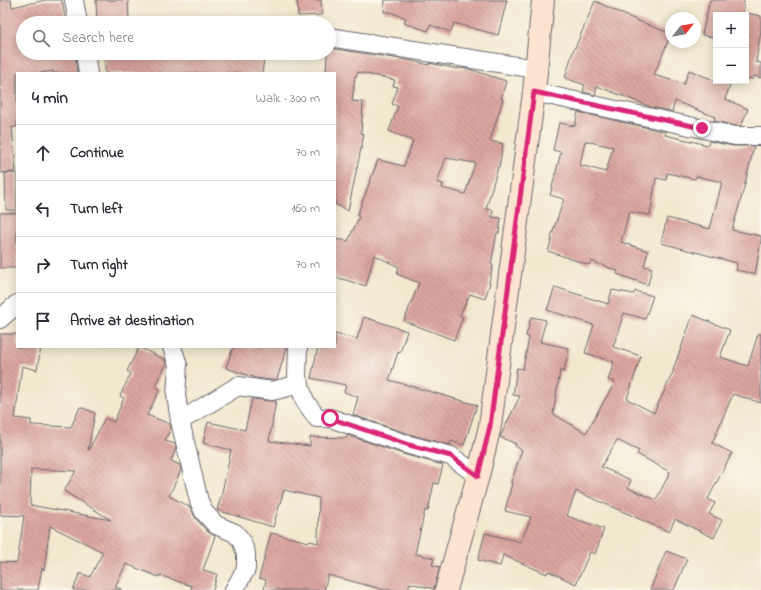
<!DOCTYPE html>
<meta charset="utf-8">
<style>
:root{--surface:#fff;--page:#f2f2f3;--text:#2b2b33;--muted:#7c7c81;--line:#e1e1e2}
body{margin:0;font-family:"Indie Flower",sans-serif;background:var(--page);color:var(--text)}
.controls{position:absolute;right:12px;top:12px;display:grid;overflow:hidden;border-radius:0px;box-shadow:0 2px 10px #0003}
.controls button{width:36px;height:36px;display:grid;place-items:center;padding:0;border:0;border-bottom:1px solid var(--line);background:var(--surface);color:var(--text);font:20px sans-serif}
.compass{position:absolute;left:665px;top:12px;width:36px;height:36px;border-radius:50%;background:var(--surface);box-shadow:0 2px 10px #0003;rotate:59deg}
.stop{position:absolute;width:12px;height:12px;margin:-9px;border:3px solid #db2777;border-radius:50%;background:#fff}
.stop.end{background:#db2777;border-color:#fff;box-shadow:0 1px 4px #0008}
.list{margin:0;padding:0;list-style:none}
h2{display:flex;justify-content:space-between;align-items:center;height:52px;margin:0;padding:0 16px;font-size:17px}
h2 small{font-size:13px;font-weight:400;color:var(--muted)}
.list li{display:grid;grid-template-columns:26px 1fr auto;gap:12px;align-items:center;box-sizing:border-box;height:56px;padding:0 16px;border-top:1px solid var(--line)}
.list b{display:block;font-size:15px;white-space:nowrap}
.list em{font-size:13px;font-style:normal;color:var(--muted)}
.icon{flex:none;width:22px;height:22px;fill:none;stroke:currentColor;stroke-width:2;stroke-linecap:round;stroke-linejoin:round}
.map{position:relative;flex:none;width:761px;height:590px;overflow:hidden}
.search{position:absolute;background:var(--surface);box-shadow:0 2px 10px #0003;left:16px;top:16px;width:320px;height:44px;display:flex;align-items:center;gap:10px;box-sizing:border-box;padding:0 14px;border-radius:22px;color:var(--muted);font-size:15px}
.panel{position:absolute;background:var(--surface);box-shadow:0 2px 10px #0003;left:16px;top:72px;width:320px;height:276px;border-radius:0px}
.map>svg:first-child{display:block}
.building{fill:url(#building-back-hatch);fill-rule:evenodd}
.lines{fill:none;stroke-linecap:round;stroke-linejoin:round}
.street-casing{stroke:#6b676e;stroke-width:20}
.secondary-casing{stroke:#6b676e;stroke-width:24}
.street{stroke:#fff;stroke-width:18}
.secondary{stroke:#fde4d0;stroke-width:22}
.route{stroke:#db2777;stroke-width:5}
</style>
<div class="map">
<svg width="761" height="590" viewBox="0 0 761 590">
<defs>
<pattern id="building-back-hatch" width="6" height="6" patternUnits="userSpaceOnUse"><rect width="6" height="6" fill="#dca69f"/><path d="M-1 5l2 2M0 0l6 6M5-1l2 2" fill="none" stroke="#b28783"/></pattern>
</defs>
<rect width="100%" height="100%" fill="#fbf7ec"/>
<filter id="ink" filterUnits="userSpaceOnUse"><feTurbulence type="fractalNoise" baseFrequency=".025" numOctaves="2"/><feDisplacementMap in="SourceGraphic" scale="8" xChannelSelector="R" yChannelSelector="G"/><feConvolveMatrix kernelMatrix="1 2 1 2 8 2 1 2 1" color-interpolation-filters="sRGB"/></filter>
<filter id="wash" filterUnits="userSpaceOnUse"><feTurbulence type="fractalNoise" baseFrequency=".012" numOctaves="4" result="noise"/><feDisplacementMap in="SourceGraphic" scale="16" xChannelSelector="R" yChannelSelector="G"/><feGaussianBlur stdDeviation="0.9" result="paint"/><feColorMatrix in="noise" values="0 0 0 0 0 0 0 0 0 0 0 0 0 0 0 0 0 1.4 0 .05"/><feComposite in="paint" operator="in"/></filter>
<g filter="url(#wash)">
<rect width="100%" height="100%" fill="#f2e8ce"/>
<g id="blocks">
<g class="building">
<path d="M0 0H11L12 7 46 0H62L66 23H23V53H75L77 73H53V71L40 73H17V127H12L16 172 0 173Z"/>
<path d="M96 0H128L129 21 97 23Z"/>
<path d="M297 0H321L322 15 298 16Z"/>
<path d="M385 0H507L498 35 454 23 451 32 430 25 428 31 404 23 406 18 390 12H384Z"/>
<path d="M710 0H744L743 15H716V38L702 35Z"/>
<path d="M595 1 629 17 671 34 654 75 684 84 689 70 716 81H732L725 99 748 109 741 126H736L714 121 715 117 675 101 672 112 651 107 597 86 595 95 583 92 585 85 565 78 574 48H575Z"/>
<path d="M746 13 761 16V30L756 62 761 63V78L754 76 753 79 746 78Z"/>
<path d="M329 48 413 61 429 65V63L458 69V68L469 69 506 81 501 99H503L490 141 503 144 499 167H498L486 209 493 210 492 217 501 218 499 233H497L491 264 493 265 489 283H490L485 299 470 294 460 315 463 317 454 340 404 321 419 283 397 274 399 267 374 255 366 286 335 277V239L348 241 359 217 357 216 378 160 404 166 413 141 389 131 398 106 392 104 398 87 393 86 395 80 357 72V76H355L352 101 363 102 361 133 364 134 348 211 335 204V73H326L327 53H329ZM446 158 475 163 465 194 442 188 443 184 437 182Z"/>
<path d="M105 53H265L262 73H105Z"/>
<path d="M578 112 666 132 665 135 708 145 709 141 733 146H754L744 188 732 230 761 236V241L755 274 736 270 737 263 661 243 667 218 710 229 722 182 696 176 695 179 667 173 666 180 656 178 650 215 629 212 621 242 648 251 644 266 652 268 648 285 617 274 618 271 591 261 589 265 548 251 552 238 551 237 564 199 550 195 561 152 553 150 559 123 575 126ZM585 141 613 147 606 172 580 165Z"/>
<path d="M5 173H17V210H6Z"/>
<rect x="0" y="213" width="17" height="55"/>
<path d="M555 287 608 304 612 290 634 294 635 291 653 296 645 319 624 313 613 347 641 356 627 399 654 413 674 370H673L693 315 730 330 720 357 748 366 758 334H761V403L733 394 712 443 732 453 708 499 715 503 709 514 722 520 714 538 675 519 669 532 576 491 567 516 604 529 595 554 590 552 576 584 548 571 547 574 503 555 500 566 478 560 485 533 521 542 531 517 505 511 512 483 511 482 522 450 515 446 516 444 500 437 520 396 513 395 517 368 523 369 529 337 526 336 531 317 546 320 540 342 569 348 564 372 560 371 553 414 586 433 615 382 608 380 614 362 585 353 594 325 547 310ZM617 440 639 451 637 454 670 472 656 500 628 488 631 480 601 467Z"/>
<path d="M364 317 407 331 400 353 398 352 389 380 477 405 464 445 451 441 450 445 412 435 353 415 358 397 344 392 346 385 311 378 318 347H335V334L357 339Z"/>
<path d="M0 334H17V347H41L37 370 22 366 15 418 31 420V425L71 427 80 407 95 413 88 450H89L105 418 114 422 124 398 120 396 131 373 127 371 139 347 165 360 166 364 155 386 160 389 147 415 170 424 171 427 165 441 175 444 176 448 171 461 180 465 181 470 169 496 190 507 196 519 208 532 215 536 203 570 217 574 213 590H191L192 586 159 575V577L126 564 115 587 121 589V590H73L80 573 90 577 103 552 50 526 44 570 42 568 38 590H0V562L17 563 24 516 0 515ZM31 469 76 471 64 491 111 520 30 505Z"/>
<path d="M233 347H287L277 379 271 380 256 378 226 368Z"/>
<path d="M252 399 270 401H276L269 441 310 446V437L347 438V435L406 455 443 465 438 484 434 483 428 511 425 510 415 554 434 558 432 565 440 567 434 589 410 583 408 590H385L328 575 324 590H264L266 580 259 578 271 533 309 542 310 541 318 543 319 498 284 490 273 527 217 510 221 497 231 450 203 443 208 422 245 430Z"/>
<path d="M666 551 687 559 674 590H650Z"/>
</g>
</g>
</g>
<g filter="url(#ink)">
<use href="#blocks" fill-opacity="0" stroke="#6b676e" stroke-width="1"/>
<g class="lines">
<defs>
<g id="street">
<path d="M74 0 78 23"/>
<path d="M329 37 537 69"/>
<path d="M85 53 88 73"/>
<path d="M534 92 735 136H761"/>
<path d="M0 319 17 304"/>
<path d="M172 347 178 365 176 395 180 421 199 501 204 512 216 525 235 533 241 540 246 553V569L234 590"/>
<path d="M298 347 297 378 305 401 317 418H330L409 445 451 456 478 476"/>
<path d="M180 421 238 386 272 391 300 384"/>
</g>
<path id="secondary" d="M446 590 478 476 490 426 534 92 543 0"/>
</defs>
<use href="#street" class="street-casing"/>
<use href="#secondary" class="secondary-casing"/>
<use href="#street" class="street"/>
<use href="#secondary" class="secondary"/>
</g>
</g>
<g class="lines" filter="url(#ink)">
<path class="route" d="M330 418 409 445 451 456 478 476 490 426 534 92 702 128"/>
</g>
</svg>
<div class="controls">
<button>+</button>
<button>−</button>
</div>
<svg class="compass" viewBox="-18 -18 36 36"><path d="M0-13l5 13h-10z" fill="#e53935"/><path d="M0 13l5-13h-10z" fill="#7c7c81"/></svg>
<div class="stop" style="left:330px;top:418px"></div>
<div class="stop end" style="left:702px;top:128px"></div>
<div class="search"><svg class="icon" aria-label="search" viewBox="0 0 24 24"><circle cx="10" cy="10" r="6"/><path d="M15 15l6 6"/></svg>Search here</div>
<section class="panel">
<h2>4 min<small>Walk · 300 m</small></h2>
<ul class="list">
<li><svg class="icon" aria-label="ahead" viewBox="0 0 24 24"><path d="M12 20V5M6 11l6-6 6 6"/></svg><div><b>Continue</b></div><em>70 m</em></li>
<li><svg class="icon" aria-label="left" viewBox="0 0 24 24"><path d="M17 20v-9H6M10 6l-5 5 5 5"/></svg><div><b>Turn left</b></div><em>160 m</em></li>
<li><svg class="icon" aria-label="right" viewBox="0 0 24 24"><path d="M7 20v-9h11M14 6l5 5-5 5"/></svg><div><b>Turn right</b></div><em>70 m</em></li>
<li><svg class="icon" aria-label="arrive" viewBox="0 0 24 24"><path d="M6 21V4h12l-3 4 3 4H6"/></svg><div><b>Arrive at destination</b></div></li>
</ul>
</section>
</div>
